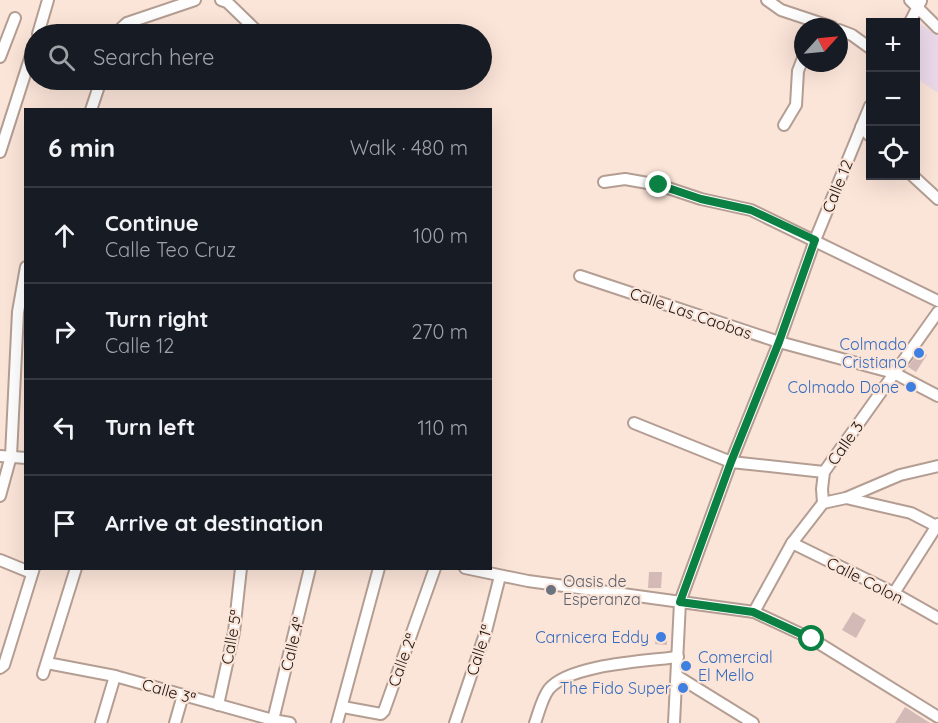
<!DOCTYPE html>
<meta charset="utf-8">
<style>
:root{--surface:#171b24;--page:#20242c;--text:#f1f3f6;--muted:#9ea1a6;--line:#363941}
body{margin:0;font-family:Quicksand,sans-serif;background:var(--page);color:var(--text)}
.controls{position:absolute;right:18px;top:18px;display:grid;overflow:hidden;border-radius:0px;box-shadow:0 6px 24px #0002}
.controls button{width:54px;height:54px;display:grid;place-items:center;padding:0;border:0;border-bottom:2px solid var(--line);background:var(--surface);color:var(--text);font:30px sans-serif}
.compass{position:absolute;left:794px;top:18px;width:54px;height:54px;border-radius:50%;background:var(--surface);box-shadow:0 6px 24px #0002;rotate:63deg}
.stop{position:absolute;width:18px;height:18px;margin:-14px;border:4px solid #0b8043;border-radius:50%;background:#fff}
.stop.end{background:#0b8043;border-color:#fff;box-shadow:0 2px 6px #0008}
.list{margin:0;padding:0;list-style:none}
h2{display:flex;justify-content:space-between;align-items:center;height:78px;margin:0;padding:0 24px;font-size:26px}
h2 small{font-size:20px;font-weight:400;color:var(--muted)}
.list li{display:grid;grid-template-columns:39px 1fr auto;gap:18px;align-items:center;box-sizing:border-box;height:96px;padding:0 24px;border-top:2px solid var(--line)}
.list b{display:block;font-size:22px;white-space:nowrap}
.list p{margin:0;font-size:20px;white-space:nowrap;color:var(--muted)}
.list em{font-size:20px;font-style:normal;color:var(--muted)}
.icon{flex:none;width:33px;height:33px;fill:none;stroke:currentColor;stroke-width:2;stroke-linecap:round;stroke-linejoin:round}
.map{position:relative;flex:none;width:938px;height:723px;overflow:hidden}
.search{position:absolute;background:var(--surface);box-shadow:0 6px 24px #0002;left:24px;top:24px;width:468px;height:66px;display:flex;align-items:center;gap:15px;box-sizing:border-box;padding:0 21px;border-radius:33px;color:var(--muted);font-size:22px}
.panel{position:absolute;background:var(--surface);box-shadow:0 6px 24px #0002;left:24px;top:108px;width:468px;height:462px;border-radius:0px}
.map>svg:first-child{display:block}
.education{fill:#ebd9e9}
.building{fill:#d3bab6}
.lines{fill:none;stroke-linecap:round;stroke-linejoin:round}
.street-casing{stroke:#b49e93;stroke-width:14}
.street{stroke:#fff;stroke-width:10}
.route{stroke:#0b8043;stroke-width:8}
.shop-dot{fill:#3f7fe0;stroke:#fbe4d8;stroke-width:2}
.worship-dot{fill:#6b7280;stroke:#fbe4d8;stroke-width:2}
.labels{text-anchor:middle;stroke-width:4.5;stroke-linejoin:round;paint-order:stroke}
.street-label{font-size:16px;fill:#1c1410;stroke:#fbe4d8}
.shop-label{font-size:16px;fill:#366cbe;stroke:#fbe4d8;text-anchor:end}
.worship-label{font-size:16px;fill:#5b616d;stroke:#fbe4d8;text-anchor:start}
</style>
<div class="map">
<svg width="938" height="723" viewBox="0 0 938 723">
<rect width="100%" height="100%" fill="#fbe4d8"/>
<path class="education" d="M917 22 938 36V93L916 78V25Z"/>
<g class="building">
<path d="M920 350 927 355 916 372 908 367Z"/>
<path d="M649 572H662L661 588H648Z"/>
<path d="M853 612 866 620 856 638 842 630Z"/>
<path d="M656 634 667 635V645L655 644Z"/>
<path d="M905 707 930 723H895Z"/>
</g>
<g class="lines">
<defs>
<g id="street">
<path d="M221 0 227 2 260 34"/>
<path d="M767 0 781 10 832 27"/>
<path d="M910 0 938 28"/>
<path d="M910 22 921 1"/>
<path d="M839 30 852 35 870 48"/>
<path d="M38 34 48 0"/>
<path d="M115 34 127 23 195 0"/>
<path d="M0 57 15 18"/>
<path d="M91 110 101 80"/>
<path d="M784 125 796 105 798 71 803 58"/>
<path d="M861 127 870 136"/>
<path d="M0 152 34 46"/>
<path d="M913 176 938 199"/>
<path d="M604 182 625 179 659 185 701 199 751 210 938 301"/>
<path d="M580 276 779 342 894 373 938 396"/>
<path d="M634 423 731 462 824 472"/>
<path d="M0 456 26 458"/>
<path d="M0 496 11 456 18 312 26 267"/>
<path d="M846 498 911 513 938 527"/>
<path d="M823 503 846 498 900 475 938 466"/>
<path d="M792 543 894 593 938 618"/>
<path d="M0 560 32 573"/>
<path d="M465 568 528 581 754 612 812 639 938 717"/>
<path d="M894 593 938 524"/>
<path d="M754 612 792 543 823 503 822 489 824 472 938 312"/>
<path d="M47 663 115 676 273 720 290 723"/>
<path d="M0 668 4 665 34 568"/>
<path d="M43 674 76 568"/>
<path d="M677 676 753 723"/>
<path d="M218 705 234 632 241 568"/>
<path d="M343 707 381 714 384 711 435 568"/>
<path d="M273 720 310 568"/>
<path d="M101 723 115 676"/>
<path d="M175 723 183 695"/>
<path d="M337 723 379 568"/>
<path d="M455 723 486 631 500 576"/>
<path d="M535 723C539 712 542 698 549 689 570 664 647 661 678 657"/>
<path d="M674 723 680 602 731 462 779 342 815 240 870 106"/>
</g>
</defs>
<use href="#street" class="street-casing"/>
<use href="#street" class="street"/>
</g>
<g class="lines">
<path class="route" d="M659 185 701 199 751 210 815 240 779 342 731 462 680 602 753 612 812 639"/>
</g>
<g class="shop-dot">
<circle cx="919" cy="353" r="6"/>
<circle cx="911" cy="387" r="6"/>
<circle cx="661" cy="637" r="6"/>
<circle cx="686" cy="666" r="6"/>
<circle cx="683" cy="688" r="6"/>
</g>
<circle class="worship-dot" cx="551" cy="590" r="6"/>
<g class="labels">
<g class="street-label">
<text transform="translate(837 186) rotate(-68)" y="6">Calle 12</text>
<text transform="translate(691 313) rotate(19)" y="6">Calle Las Caobas</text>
<text transform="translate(845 443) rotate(-55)" y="6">Calle 3</text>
<text transform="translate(865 580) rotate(27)" y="6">Calle Colon</text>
<text transform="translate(231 637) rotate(-80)" y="6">Calle 5ª</text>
<text transform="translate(292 644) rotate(-76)" y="6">Calle 4ª</text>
<text transform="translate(479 650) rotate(-72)" y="6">Calle 1ª</text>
<text transform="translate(402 660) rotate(-70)" y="6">Calle 2ª</text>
<text transform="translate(169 691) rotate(16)" y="6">Calle 3ª</text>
</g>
<g class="shop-label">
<text x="907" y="350">Colmado<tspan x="907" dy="18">Cristiano</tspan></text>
<text x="899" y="393">Colmado Done</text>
<text x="649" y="643">Carnicera Eddy</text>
<text x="698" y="663" text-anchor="start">Comercial<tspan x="698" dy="18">El Mello</tspan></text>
<text x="671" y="694">The Fido Super</text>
</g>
<g class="worship-label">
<text x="563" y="587">Oasis de<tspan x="563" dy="18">Esperanza</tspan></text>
</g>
</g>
</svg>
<div class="controls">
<button>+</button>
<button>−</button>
<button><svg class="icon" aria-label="locate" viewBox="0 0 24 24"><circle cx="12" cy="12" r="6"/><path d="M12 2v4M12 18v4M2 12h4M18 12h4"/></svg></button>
</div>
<svg class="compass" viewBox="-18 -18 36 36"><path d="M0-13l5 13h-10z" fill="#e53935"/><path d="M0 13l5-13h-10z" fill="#9ea1a6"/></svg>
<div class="stop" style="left:812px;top:639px"></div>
<div class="stop end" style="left:659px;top:185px"></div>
<div class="search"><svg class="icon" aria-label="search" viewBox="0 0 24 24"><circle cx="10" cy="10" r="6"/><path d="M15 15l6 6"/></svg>Search here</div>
<section class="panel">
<h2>6 min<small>Walk · 480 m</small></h2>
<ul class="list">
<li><svg class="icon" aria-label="ahead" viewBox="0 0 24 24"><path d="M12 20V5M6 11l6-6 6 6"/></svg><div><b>Continue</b><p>Calle Teo Cruz</p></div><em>100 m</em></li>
<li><svg class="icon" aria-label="right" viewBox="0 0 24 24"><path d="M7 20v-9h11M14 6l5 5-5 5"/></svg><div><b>Turn right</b><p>Calle 12</p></div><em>270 m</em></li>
<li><svg class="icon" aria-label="left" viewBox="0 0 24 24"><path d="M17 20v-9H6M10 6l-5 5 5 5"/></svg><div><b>Turn left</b></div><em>110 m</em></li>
<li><svg class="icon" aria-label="arrive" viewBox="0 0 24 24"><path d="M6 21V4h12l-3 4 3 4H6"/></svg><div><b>Arrive at destination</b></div></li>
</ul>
</section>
</div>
